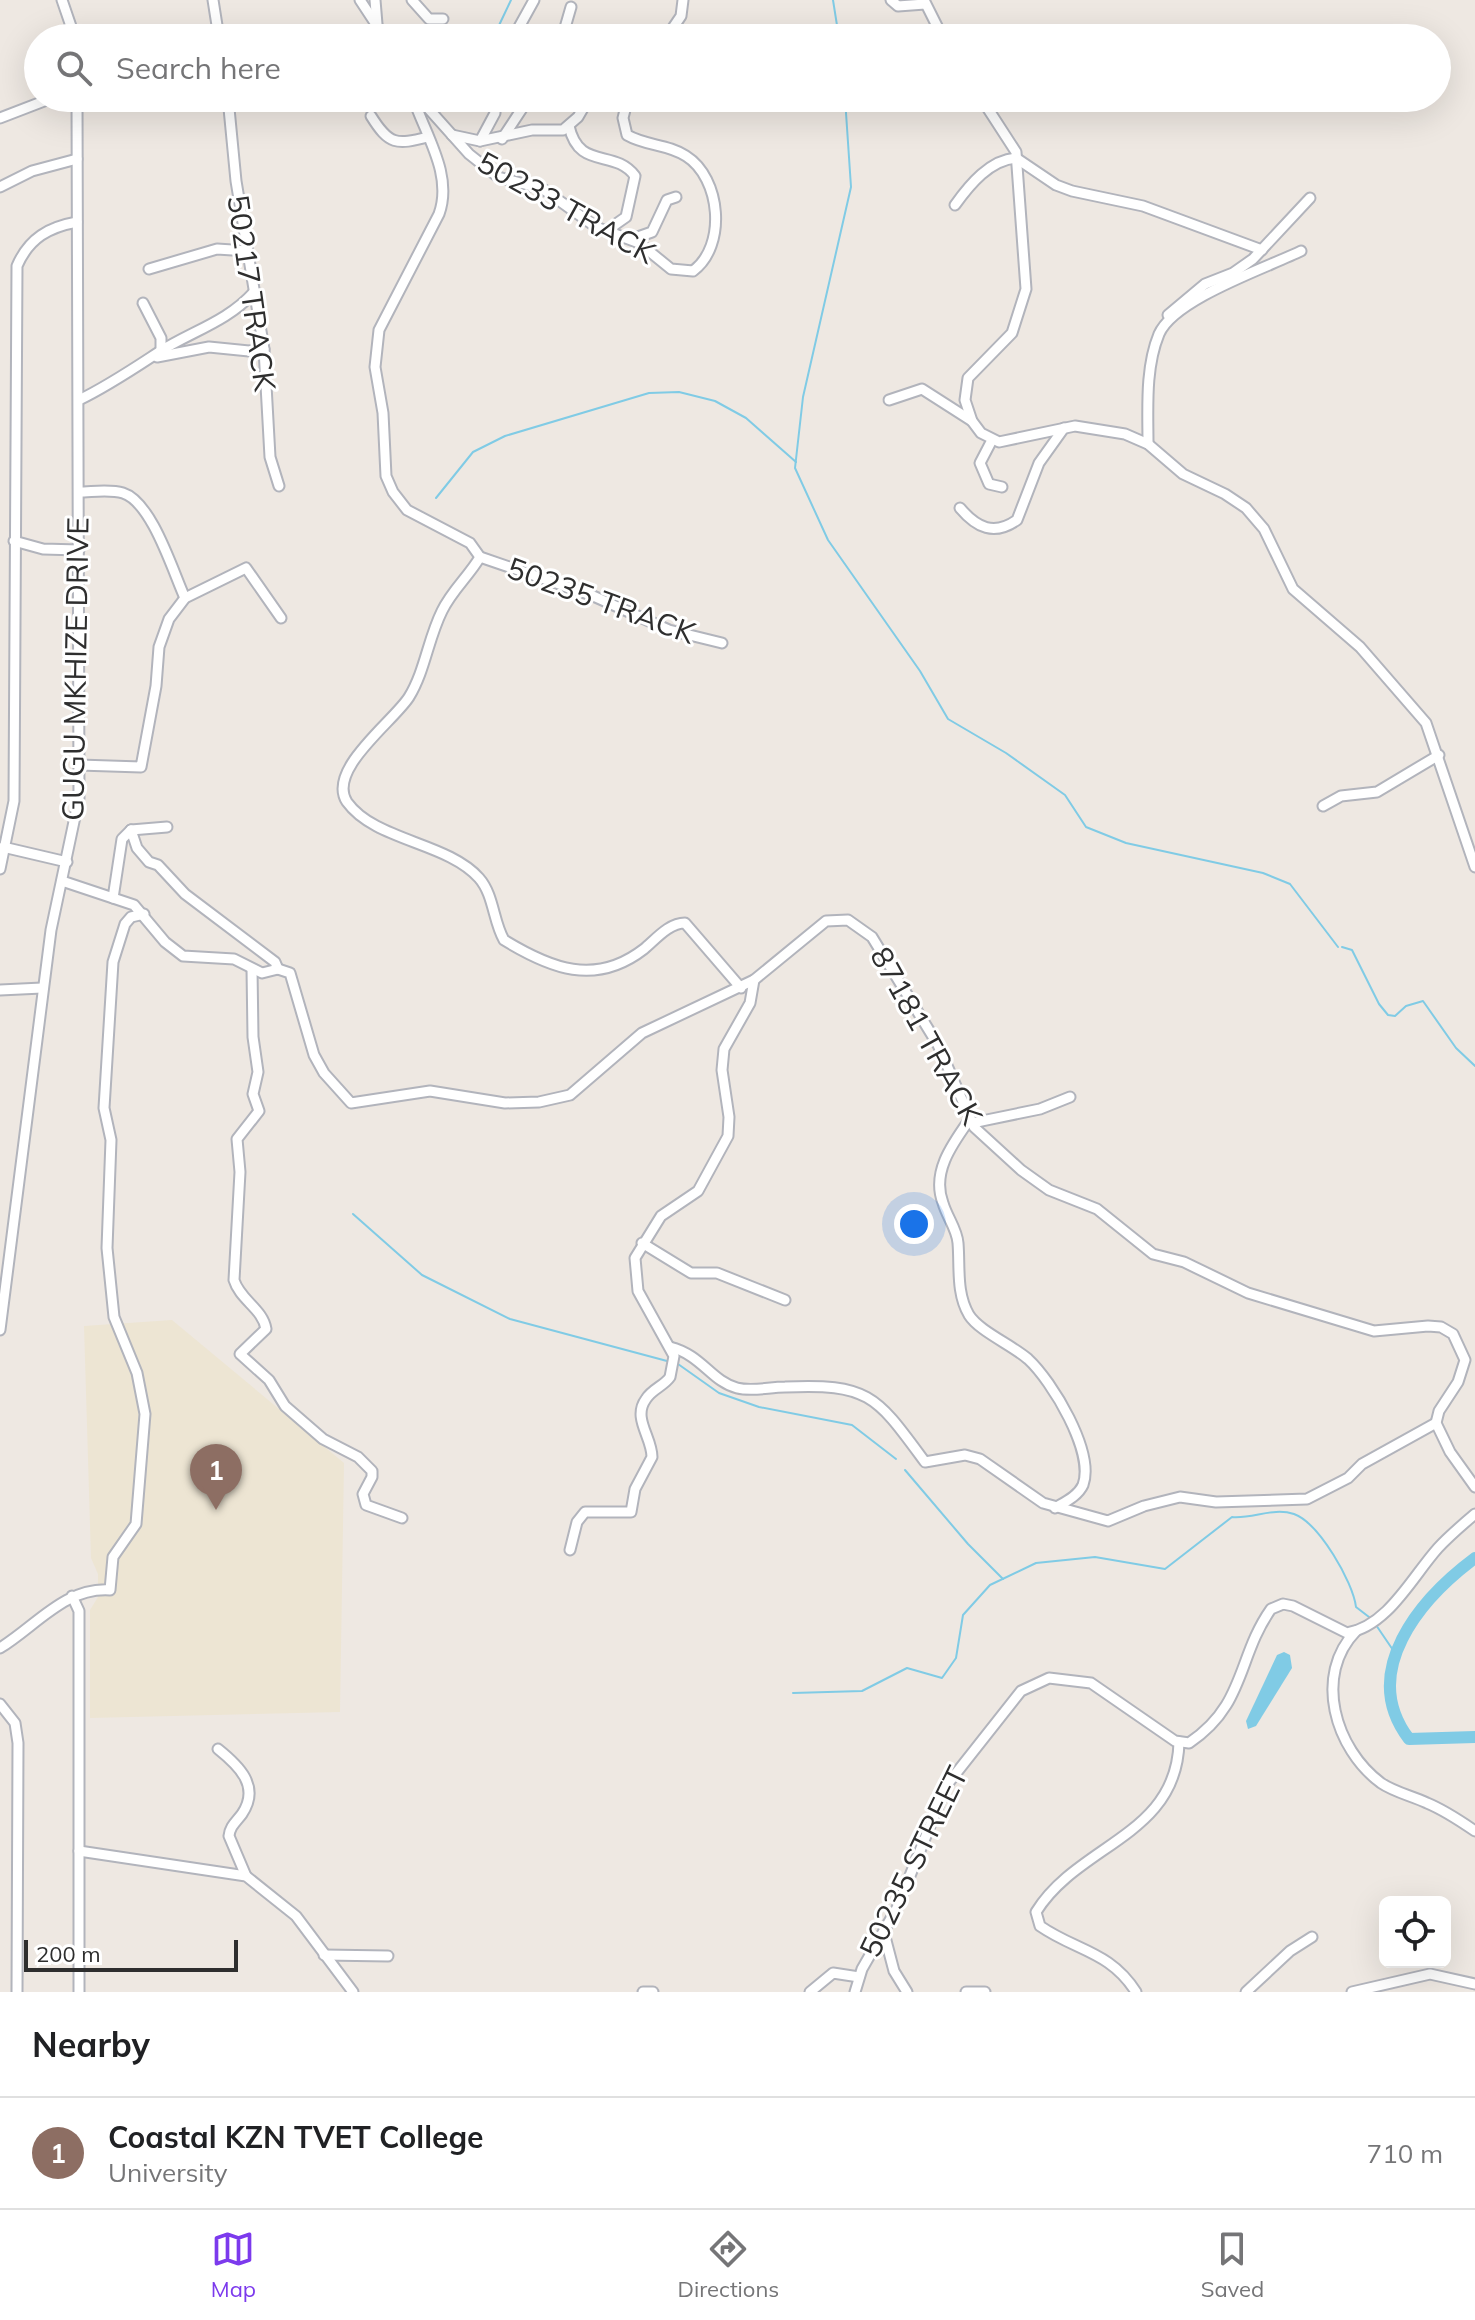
<!DOCTYPE html>
<style>
:root{--surface:#fff;--page:#f2f2f2;--text:#202124;--muted:#757577;--line:#e0e0e0;--accent:#7c3aed}
body{margin:0;font-family:Mulish,sans-serif;background:var(--page);color:var(--text)}
.controls{position:absolute;right:24px;bottom:24px;display:grid;overflow:hidden;border-radius:12px;box-shadow:0 8px 32px #0002}
.controls button{width:72px;height:72px;display:grid;place-items:center;padding:0;border:0;border-bottom:2px solid var(--line);background:var(--surface);color:var(--text);font:40px sans-serif}
.scale{position:absolute;left:24px;bottom:20px;width:214px;box-sizing:border-box;padding-left:8px;border:4px solid #2e2e2e;border-top:0;font-size:22px;line-height:28px;white-space:nowrap;color:#2e2e2e;-webkit-text-stroke:6px #fff;paint-order:stroke}
.you{position:absolute;left:914px;top:1224px;width:28px;height:28px;margin:-20px;border:6px solid #fff;border-radius:50%;background:#1a73e8;box-shadow:0 0 0 12px #1a73e833}
.badge{display:grid;place-items:center;width:52px;height:52px;border-radius:50%;background:var(--accent);color:#fff;font-size:26px;font-weight:700}
.pin{position:absolute;translate:-50% -66px;filter:drop-shadow(0 2px 4px #0008)}
.pin::after{content:'';position:absolute;top:42px;width:28px;height:24px;background:inherit;clip-path:polygon(0 0,100% 0,50% 100%)}
.list{margin:0;padding:0;list-style:none}
h2{display:flex;justify-content:space-between;align-items:center;height:104px;margin:0;padding:0 32px;font-size:34px}
h2 small{font-size:26px;font-weight:400;color:var(--muted)}
.list li{display:grid;grid-template-columns:52px 1fr auto;gap:24px;align-items:center;box-sizing:border-box;height:112px;padding:0 32px;border-top:2px solid var(--line)}
.list b{display:block;font-size:30px;white-space:nowrap}
.list p{margin:0;font-size:26px;white-space:nowrap;color:var(--muted)}
.list em{font-size:26px;font-style:normal;color:var(--muted)}
.icon{flex:none;width:44px;height:44px;fill:none;stroke:currentColor;stroke-width:2;stroke-linecap:round;stroke-linejoin:round}
.map{position:relative;flex:none;width:1475px;height:1992px;overflow:hidden}
.search{position:absolute;background:var(--surface);box-shadow:0 8px 32px #0002;left:24px;right:24px;top:24px;height:88px;display:flex;align-items:center;gap:20px;box-sizing:border-box;padding:0 28px;border-radius:44px;color:var(--muted);font-size:30px}
.sheet{height:216px;background:var(--surface)}
nav{display:flex;justify-content:space-around;align-items:center;box-sizing:border-box;height:112px;border-top:2px solid var(--line);background:var(--surface);font-size:22px;color:var(--muted)}
nav a{display:grid;justify-items:center;gap:4px}
nav .on{color:var(--accent)}
.map>svg:first-child{display:block}
.education{fill:#ede5d3}
.water{fill:#80cbe5}
.lines{fill:none;stroke-linecap:round;stroke-linejoin:round}
.stream{stroke:#80cbe5;stroke-width:2}
.river{stroke:#80cbe5;stroke-width:12}
.minor-casing{stroke:#b2b4bc;stroke-width:13}
.minor{stroke:#fff;stroke-width:9}
.labels{text-anchor:middle;stroke-width:6;stroke-linejoin:round;paint-order:stroke}
.street-label{font-size:30px;fill:#2e2e2e;stroke:#fff}
</style>
<div class="map">
<svg width="1475" height="1992" viewBox="0 0 1475 1992">
<rect width="100%" height="100%" fill="#eee8e2"/>
<path class="education" d="M172 1320 344 1463 340 1712 90 1718V1610L98 1597V1574L91 1558 84 1326Z"/>
<path class="water" d="M1284 1652 1290 1655 1292 1668 1256 1726 1248 1729 1246 1721 1277 1655Z"/>
<g class="lines">
<g class="stream">
<path d="M833 0 839 38"/>
<path d="M493 38 511 0"/>
<path d="M845 98 851 187 803 397 795 468 828 540 920 671 948 719 1006 753 1065 795 1086 827 1126 843 1263 873 1290 884 1338 947"/>
<path d="M436 498 473 452 505 436 649 393 679 392 715 401 746 418 796 462"/>
<path d="M1342 947 1352 950 1379 1004 1388 1015 1395 1016 1406 1006 1423 1001 1456 1048 1475 1066"/>
<path d="M353 1214 422 1275 510 1319 667 1361"/>
<path d="M678 1364 719 1393 759 1407 852 1425 896 1459"/>
<path d="M905 1470 968 1544 1003 1579"/>
<path d="M1376 1625 1395 1653"/>
<path d="M793 1693 862 1691 907 1668 942 1678 956 1658 963 1615 990 1585 1036 1563 1095 1557 1165 1569 1232 1517C1253 1519 1273 1507 1294 1514 1319 1523 1353 1582 1356 1607L1369 1617"/>
</g>
<path class="river" d="M1475 1558C1420 1599 1358 1672 1409 1739L1475 1737"/>
<defs>
<g id="minor">
<path d="M62 0 75 38"/>
<path d="M213 0 219 38"/>
<path d="M360 0 385 38"/>
<path d="M375 0 377 24"/>
<path d="M412 0 429 19H443"/>
<path d="M891 0 898 6 925 4"/>
<path d="M924 0 943 38"/>
<path d="M513 38 534 0"/>
<path d="M562 38 571 7"/>
<path d="M666 38 681 16 683 0"/>
<path d="M228 98 236 181 264 349 270 457 279 486"/>
<path d="M413 98C426 136 453 175 439 214L379 330 375 367 383 413 386 476 393 492 407 510 470 543 480 557C469 576 452 590 442 611 428 639 425 671 409 697 394 721 326 770 347 802 375 841 447 842 479 878 494 895 493 921 504 940 550 968 595 987 644 949 656 939 669 923 685 923L741 988"/>
<path d="M419 98 469 154 498 177 543 189 596 227 639 243 671 269 693 271C727 246 721 178 686 156 668 144 646 146 627 135L623 118 628 98"/>
<path d="M981 98 1016 152 1026 289 1012 333 968 378 965 400 972 421 981 433 999 442 1075 426 1125 434 1148 444 1183 474 1225 494 1246 508 1264 529 1293 589 1360 647 1426 723 1475 867"/>
<path d="M371 116C389 145 396 145 428 137"/>
<path d="M0 118 52 98"/>
<path d="M569 126C579 171 614 148 635 176L626 217 606 231"/>
<path d="M452 135 480 141 532 130H563L578 117 589 98"/>
<path d="M502 139 529 98"/>
<path d="M480 141 495 113V98"/>
<path d="M0 187 32 171 77 159"/>
<path d="M955 205C970 184 990 160 1016 158L1056 185 1072 191 1143 206 1262 250"/>
<path d="M632 239 652 232 667 200 676 197"/>
<path d="M149 269 217 249 248 251"/>
<path d="M143 303 161 338V350"/>
<path d="M1168 315 1205 284 1233 273 1253 259 1310 198"/>
<path d="M157 357 209 347 249 351 264 349"/>
<path d="M79 400C108 386 133 369 159 352 192 331 227 322 254 292"/>
<path d="M889 400 922 389 972 421"/>
<path d="M992 440 980 463 989 484 1002 487"/>
<path d="M1148 444C1148 409 1145 368 1159 334 1174 299 1266 268 1301 251"/>
<path d="M79 492C92 492 110 489 123 493 152 502 173 572 185 598"/>
<path d="M960 508C977 528 994 536 1017 520L1039 463 1064 428"/>
<path d="M14 541 43 549 79 550"/>
<path d="M480 557 591 595 669 630 722 643"/>
<path d="M79 765 141 767 156 686 159 647 169 619 185 598 246 568 281 618"/>
<path d="M1323 806 1341 796 1377 792 1439 755"/>
<path d="M131 830 137 848 149 862 158 865 185 894 275 962 278 969"/>
<path d="M131 830 167 827"/>
<path d="M3 847 67 862"/>
<path d="M0 869 14 801 17 266C29 238 49 227 77 222"/>
<path d="M62 881 134 905 165 942 183 956 234 959 262 973 278 969 290 973 314 1055 324 1073 351 1103 430 1091 505 1103 539 1102 570 1095 642 1033 754 980 826 921 848 920 872 937 938 1045 974 1127 1021 1170 1049 1190 1097 1209 1153 1254 1184 1262 1248 1293 1374 1331 1428 1326 1441 1327 1453 1334 1465 1360 1458 1382 1439 1411 1436 1423 1450 1452 1475 1487"/>
<path d="M113 898 122 839 131 830"/>
<path d="M252 969 253 1037 258 1072 253 1094 259 1111 237 1139 240 1172 234 1280C240 1300 263 1309 266 1329L240 1354 269 1380 285 1406 323 1439 358 1457 372 1471V1477L363 1494 366 1505 402 1518"/>
<path d="M0 990 42 988"/>
<path d="M970 1119C953 1143 931 1172 943 1203 947 1217 957 1229 958 1243 960 1267 956 1293 969 1315 979 1331 1012 1345 1028 1359 1052 1381 1095 1452 1083 1485 1078 1496 1065 1502 1055 1508"/>
<path d="M972 1123 1040 1109 1070 1097"/>
<path d="M642 1243 691 1273H717L785 1300"/>
<path d="M0 1330 51 930 79 798 77 98"/>
<path d="M670 1347C702 1355 711 1381 737 1388 753 1392 769 1387 785 1387 870 1383 877 1397 925 1462L965 1455 980 1459 1043 1503 1108 1521 1144 1506 1180 1497 1216 1502 1307 1499 1348 1478 1362 1464 1436 1423"/>
<path d="M570 1550 577 1522 585 1512H631L635 1489 652 1457C652 1437 632 1418 646 1399 652 1389 664 1386 670 1377L674 1356 638 1291 635 1258 661 1216 698 1191 728 1136 729 1117 722 1070 724 1049 750 1003 754 980"/>
<path d="M72 1596 79 1611V1992"/>
<path d="M1356 1631C1313 1675 1335 1749 1381 1783 1394 1792 1412 1796 1427 1803 1444 1810 1459 1820 1475 1831"/>
<path d="M0 1648C36 1626 65 1587 110 1590L113 1557 136 1524 145 1414 137 1373 114 1317 107 1248 111 1140 104 1108 113 962 125 924 131 917 144 914"/>
<path d="M0 1704 15 1723 18 1743 17 1992"/>
<path d="M218 1749C238 1765 261 1786 242 1814 236 1822 230 1826 229 1836L246 1876"/>
<path d="M79 1851 246 1876 296 1916 353 1992"/>
<path d="M884 1933 894 1971 907 1992"/>
<path d="M324 1955 388 1956"/>
<path d="M643 1992H653"/>
<path d="M810 1992 833 1973 859 1977"/>
<path d="M855 1992 862 1969 897 1908 946 1786 1021 1691 1049 1678 1091 1683 1175 1741 1189 1743C1246 1705 1237 1657 1271 1609L1283 1604 1293 1606 1347 1633C1388 1626 1412 1577 1438 1548 1449 1536 1462 1525 1475 1514"/>
<path d="M966 1992H985"/>
<path d="M1136 1992C1110 1951 1076 1951 1040 1926L1036 1912C1078 1844 1177 1836 1179 1742"/>
<path d="M1246 1992 1290 1951 1312 1937"/>
<path d="M1352 1992 1430 1974 1475 1984"/>
</g>
</defs>
<use href="#minor" class="minor-casing"/>
<use href="#minor" class="minor"/>
</g>
<g class="labels">
<g class="street-label">
<text transform="translate(566 208) rotate(29)" y="10">50233 TRACK</text>
<text transform="translate(251 293) rotate(82)" y="10">50217 TRACK</text>
<text transform="translate(601 601) rotate(20)" y="10">50235 TRACK</text>
<text transform="translate(76 669) rotate(-89)" y="10">GUGU MKHIZE DRIVE</text>
<text transform="translate(926 1036) rotate(61)" y="10">87181 TRACK</text>
<text transform="translate(914 1862) rotate(-64)" y="10">50235 STREET</text>
</g>
</g>
</svg>
<div class="controls">
<button><svg class="icon" aria-label="locate" viewBox="0 0 24 24"><circle cx="12" cy="12" r="6"/><path d="M12 2v4M12 18v4M2 12h4M18 12h4"/></svg></button>
</div>
<div class="scale">200 m</div>
<div class="you"></div>
<div class="pin badge" style="left:216px;top:1510px;background:#8d6e63">1</div>
<div class="search"><svg class="icon" aria-label="search" viewBox="0 0 24 24"><circle cx="10" cy="10" r="6"/><path d="M15 15l6 6"/></svg>Search here</div>
</div>
<section class="sheet">
<h2>Nearby<small></small></h2>
<ul class="list">
<li><span class="badge" style="background:#8d6e63">1</span><div><b>Coastal KZN TVET College</b><p>University</p></div><em>710 m</em></li>
</ul>
</section>
<nav>
<a class="on"><svg class="icon" aria-label="map" viewBox="0 0 24 24"><path d="M3 6l6-2 6 2 6-2v14l-6 2-6-2-6 2zM9 4v14M15 6v14"/></svg>Map</a>
<a><svg class="icon" aria-label="directions" viewBox="0 0 24 24"><path d="M12 3l9 9-9 9-9-9zM9 14v-3h6M13 9l2 2-2 2"/></svg>Directions</a>
<a><svg class="icon" aria-label="saved" viewBox="0 0 24 24"><path d="M7 4h10v16l-5-4-5 4z"/></svg>Saved</a>
</nav>
